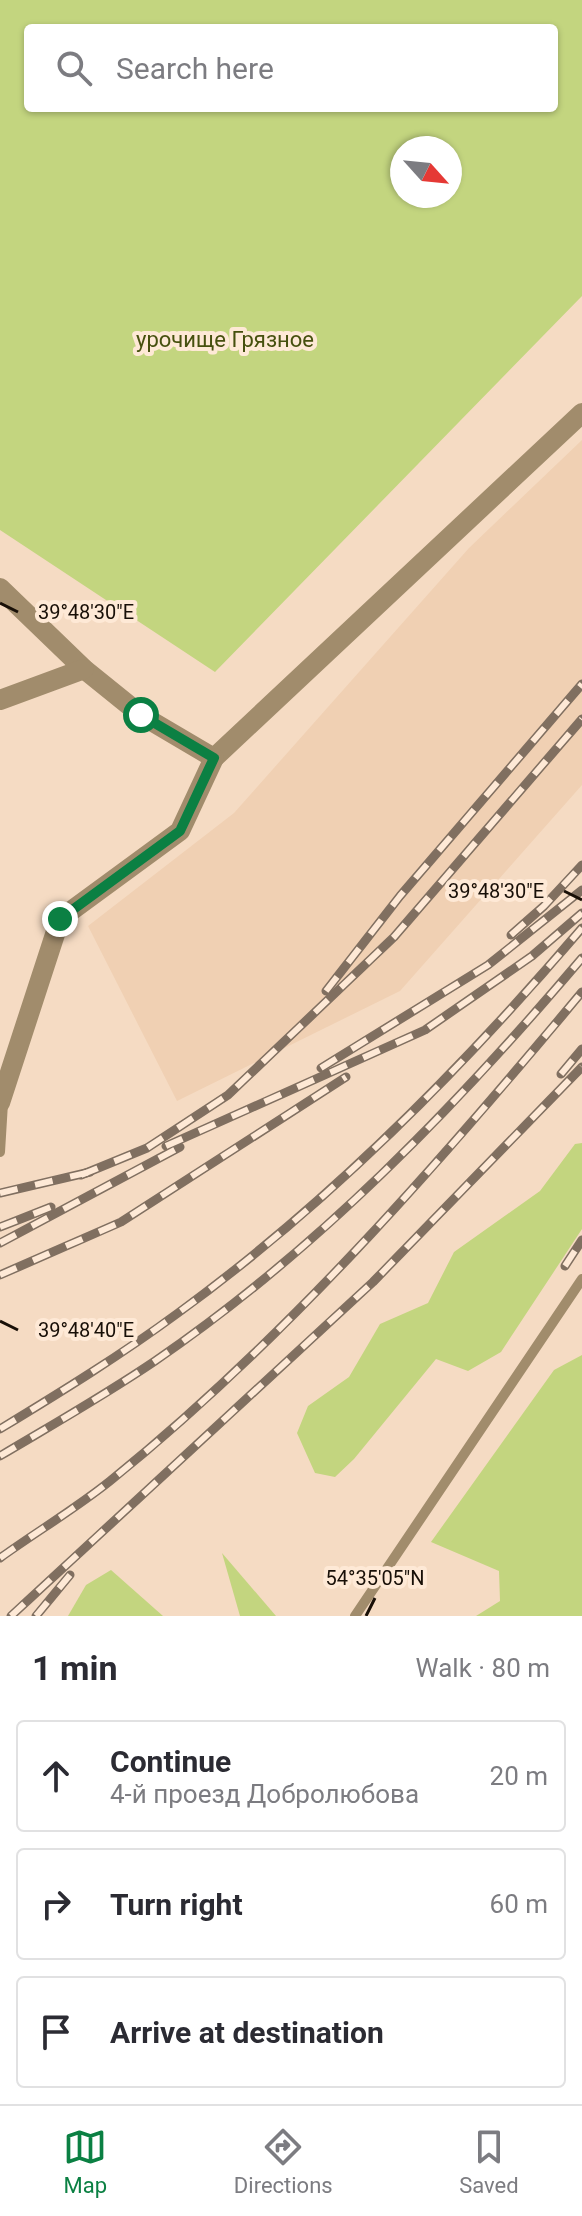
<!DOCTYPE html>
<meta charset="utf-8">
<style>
:root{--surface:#fff;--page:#f7f7f7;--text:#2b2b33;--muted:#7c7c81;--line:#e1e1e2;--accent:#0b8043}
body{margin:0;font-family:Roboto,sans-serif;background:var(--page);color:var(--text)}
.compass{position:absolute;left:390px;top:136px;width:72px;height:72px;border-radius:50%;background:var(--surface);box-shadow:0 2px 6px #0004;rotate:117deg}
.stop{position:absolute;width:24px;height:24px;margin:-18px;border:6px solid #0b8043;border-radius:50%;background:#fff}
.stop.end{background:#0b8043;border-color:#fff;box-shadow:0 2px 8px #0008}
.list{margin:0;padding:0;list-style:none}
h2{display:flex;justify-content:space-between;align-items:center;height:104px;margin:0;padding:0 32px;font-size:34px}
h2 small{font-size:26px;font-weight:400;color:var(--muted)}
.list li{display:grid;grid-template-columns:52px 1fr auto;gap:24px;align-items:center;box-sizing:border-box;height:112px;margin:0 16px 16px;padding:0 16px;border:2px solid var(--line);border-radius:8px}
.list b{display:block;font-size:30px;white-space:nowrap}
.list p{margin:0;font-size:26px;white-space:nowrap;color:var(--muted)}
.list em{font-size:26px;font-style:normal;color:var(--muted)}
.icon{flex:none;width:44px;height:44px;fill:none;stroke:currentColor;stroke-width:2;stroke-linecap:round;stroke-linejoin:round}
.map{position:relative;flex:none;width:582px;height:1616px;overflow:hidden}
.search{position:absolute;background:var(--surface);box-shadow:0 2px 6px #0004;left:24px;right:24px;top:24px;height:88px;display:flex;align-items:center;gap:20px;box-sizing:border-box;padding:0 28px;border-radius:8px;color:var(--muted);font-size:30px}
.sheet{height:488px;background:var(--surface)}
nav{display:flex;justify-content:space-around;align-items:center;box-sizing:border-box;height:112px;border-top:2px solid var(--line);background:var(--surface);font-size:22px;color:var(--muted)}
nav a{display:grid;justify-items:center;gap:4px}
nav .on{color:var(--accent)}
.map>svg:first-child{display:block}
.built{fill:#f0d0b3}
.green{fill:#c3d57f;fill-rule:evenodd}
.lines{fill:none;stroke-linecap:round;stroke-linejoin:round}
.lane{stroke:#a18c6c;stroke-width:10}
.street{stroke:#a18c6c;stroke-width:20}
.rail-casing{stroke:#806f60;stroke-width:9}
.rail{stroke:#fee9d6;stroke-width:6;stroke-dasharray:18;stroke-linecap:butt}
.route{stroke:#0b8043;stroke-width:10}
.ticks{fill:none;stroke:#180f07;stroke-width:3}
.labels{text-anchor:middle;stroke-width:8;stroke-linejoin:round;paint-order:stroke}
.park-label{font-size:22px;fill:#46500e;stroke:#fee9d6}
.ticks-label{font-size:20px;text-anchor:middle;fill:#180f07;stroke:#fee9d6;stroke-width:8;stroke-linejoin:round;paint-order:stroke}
</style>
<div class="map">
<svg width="582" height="1616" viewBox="0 0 582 1616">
<rect width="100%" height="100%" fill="#f5dbc3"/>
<path class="built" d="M582 440V785L400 991 177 1101 88 926 234 813 469 548Z"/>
<g class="green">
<path d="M0 0H582V296L215 672 0 530ZM554 28V108H28V28ZM450 148V196H402V148Z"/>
<path d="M582 1143V1229L501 1352 468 1371 436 1359 354 1459 335 1477 315 1473 297 1433 308 1406 349 1377 380 1324 428 1303 454 1252 540 1191 575 1144Z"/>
<path d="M582 1355V1616H476L500 1601 499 1571 431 1542 554 1370Z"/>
<path d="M222 1553 276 1616H240Z"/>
<path d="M111 1570 163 1616H68L86 1585Z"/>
</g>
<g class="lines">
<g class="lane">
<path d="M0 1152 3 1103"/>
<path d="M355 1616 582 1279"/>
</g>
<g class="street">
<path d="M0 588 84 669 141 715 214 758 582 413"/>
<path d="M0 700 84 669"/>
<path d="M0 1103 60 919 180 831 214 758"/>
</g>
<defs>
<g id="rail">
<path d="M511 935 544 906 582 865"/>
<path d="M326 991 400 896 582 684"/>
<path d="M321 1068 488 965 582 890"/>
<path d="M561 1074 582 1049"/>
<path d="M166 1146 425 1030 532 956 582 913"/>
<path d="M81 1175 147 1148 228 1095 394 937 582 719"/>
<path d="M0 1193 90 1172"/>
<path d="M0 1227 51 1207"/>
<path d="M0 1243 180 1147"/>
<path d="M565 1266 582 1240"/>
<path d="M0 1275 121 1222 346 1077"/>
<path d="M0 1429C61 1392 121 1355 178 1313 329 1203 461 1070 582 928"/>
<path d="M0 1456C52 1425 105 1395 155 1361 317 1250 455 1108 582 958"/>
<path d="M0 1558C36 1532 75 1509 110 1481 287 1338 437 1166 582 992"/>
<path d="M11 1616 373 1282 582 1067"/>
<path d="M36 1616 70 1575"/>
</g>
</defs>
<use href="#rail" class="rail-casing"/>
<use href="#rail" class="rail"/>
</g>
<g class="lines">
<path class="route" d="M60 919 180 831 214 758 141 715"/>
</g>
<path class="ticks" d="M0 603 18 612M564 891 582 900M0 1321 18 1330M366 1616 375 1598"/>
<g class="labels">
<g class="park-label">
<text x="225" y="347">урочище Грязное</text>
</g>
</g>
<g class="ticks-label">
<text x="86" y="619">39°48'30"E</text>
<text x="496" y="898">39°48'30"E</text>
<text x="86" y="1337">39°48'40"E</text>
<text x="375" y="1585">54°35'05"N</text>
</g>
</svg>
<svg class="compass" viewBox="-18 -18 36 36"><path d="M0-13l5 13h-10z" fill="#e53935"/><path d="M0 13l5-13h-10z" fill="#7c7c81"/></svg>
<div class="stop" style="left:141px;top:715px"></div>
<div class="stop end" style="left:60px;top:919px"></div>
<div class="search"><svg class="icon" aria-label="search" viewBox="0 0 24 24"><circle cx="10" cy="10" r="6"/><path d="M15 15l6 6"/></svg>Search here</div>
</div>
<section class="sheet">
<h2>1 min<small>Walk · 80 m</small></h2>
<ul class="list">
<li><svg class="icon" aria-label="ahead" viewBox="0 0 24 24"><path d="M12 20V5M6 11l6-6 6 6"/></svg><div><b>Continue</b><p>4-й проезд Добролюбова</p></div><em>20 m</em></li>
<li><svg class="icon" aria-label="right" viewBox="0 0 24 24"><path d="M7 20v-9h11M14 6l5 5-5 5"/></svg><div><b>Turn right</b></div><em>60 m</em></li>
<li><svg class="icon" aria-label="arrive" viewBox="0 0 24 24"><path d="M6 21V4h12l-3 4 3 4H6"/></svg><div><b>Arrive at destination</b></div></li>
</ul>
</section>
<nav>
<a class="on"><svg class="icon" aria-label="map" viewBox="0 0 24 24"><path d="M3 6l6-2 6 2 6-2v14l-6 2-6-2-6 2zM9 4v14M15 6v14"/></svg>Map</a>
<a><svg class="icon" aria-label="directions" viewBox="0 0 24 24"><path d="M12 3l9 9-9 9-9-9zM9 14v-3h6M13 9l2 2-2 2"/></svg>Directions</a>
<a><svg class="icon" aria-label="saved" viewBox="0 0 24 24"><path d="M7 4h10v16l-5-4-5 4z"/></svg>Saved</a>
</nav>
